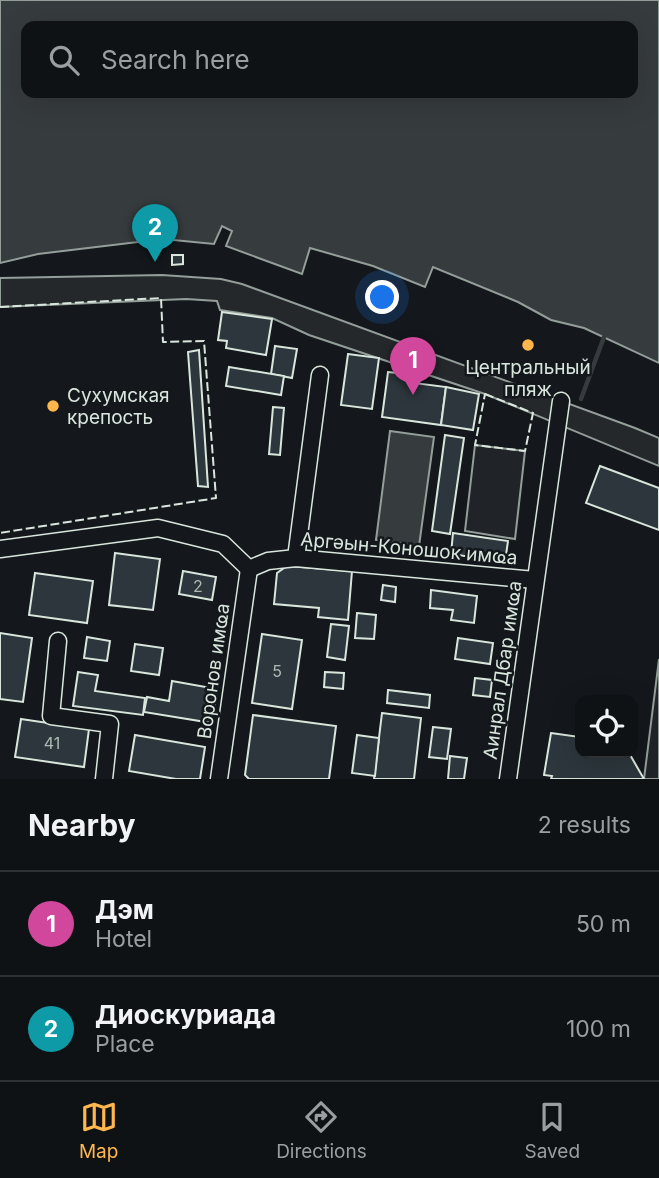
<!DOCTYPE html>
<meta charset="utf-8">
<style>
:root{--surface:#0f1215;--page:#1d2022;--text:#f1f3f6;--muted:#9b9ea0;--line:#2f3234;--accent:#ffb74d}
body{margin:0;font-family:Inter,sans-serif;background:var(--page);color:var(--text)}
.controls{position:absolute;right:21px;bottom:21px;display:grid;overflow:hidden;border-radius:14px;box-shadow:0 7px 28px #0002}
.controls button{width:63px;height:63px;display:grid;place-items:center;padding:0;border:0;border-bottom:2px solid var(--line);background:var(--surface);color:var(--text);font:35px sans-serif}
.you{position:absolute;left:383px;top:298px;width:24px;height:24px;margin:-18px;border:5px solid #fff;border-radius:50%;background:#1a73e8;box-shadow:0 0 0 10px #1a73e833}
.badge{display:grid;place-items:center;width:46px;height:46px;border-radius:50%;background:var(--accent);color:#fff;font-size:23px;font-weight:700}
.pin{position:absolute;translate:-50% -58px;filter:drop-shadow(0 2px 4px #0008)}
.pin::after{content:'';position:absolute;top:37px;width:24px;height:21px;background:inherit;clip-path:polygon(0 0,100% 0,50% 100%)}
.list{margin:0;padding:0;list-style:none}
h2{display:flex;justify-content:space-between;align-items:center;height:91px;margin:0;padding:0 28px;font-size:30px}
h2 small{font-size:23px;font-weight:400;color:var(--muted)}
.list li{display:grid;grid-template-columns:46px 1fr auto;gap:21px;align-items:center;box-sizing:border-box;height:105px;padding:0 28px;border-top:2px solid var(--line)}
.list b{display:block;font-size:26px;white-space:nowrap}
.list p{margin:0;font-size:23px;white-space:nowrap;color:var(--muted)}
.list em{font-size:23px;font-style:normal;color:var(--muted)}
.icon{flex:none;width:38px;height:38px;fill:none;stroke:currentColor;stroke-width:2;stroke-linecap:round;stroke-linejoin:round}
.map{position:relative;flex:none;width:659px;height:779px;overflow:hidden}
.search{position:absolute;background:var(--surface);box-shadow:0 7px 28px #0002;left:21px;right:21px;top:21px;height:77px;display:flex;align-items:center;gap:18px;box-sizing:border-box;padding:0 24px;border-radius:14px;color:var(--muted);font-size:26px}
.sheet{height:301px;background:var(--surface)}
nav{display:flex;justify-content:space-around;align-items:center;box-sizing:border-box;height:98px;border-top:2px solid var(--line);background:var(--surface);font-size:19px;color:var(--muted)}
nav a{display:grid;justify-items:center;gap:4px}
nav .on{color:var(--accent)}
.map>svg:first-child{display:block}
.green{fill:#202428;stroke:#939e99;stroke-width:2}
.parking{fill:#24282b;stroke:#939e99;stroke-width:2}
.water{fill:#363b3e;stroke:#939e99;stroke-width:2;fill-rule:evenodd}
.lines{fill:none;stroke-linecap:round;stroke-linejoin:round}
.stream{stroke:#363b3e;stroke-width:4.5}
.building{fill:#2c363c;stroke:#d8e6dc;stroke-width:2}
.minor-casing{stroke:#d8e6dc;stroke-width:19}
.minor{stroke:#14181c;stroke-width:16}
.fence{stroke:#d8e6dc;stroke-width:2;stroke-dasharray:9 3.5;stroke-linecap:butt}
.poi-dot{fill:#ffb74d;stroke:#14181c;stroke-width:2.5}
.labels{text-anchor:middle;stroke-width:5;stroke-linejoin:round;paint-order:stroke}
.number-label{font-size:16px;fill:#adbab4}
.poi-label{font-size:19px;fill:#d8e6dc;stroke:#14181c}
.street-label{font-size:19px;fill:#d8e6dc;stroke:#14181c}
</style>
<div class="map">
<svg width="659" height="779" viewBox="0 0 659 779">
<rect width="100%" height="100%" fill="#14181c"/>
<g class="green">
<path d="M475 445 525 451 515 539 465 531Z"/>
<path d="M659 659V779H644Z"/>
</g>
<path class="parking" d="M162 275 221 279 242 284 635 428 659 438V466L485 394 309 335 272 318 220 310 217 301 186 299 0 307V278Z"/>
<g class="water">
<path d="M0 0H659V363L584 328 551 320 518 302 433 267 425 287 373 266 310 248 302 274 226 246 232 231 222 226 214 244 163 239 38 254 0 263ZM26 26H633V93H26Z"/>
<path d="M390 431 434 437 419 546 376 540Z"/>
</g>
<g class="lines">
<path class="stream" d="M581 399 604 337"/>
</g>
<g class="building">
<path d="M172 255H183V264L172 265Z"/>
<path d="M222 312 272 319 266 355 226 348 227 341 218 340Z"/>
<path d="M275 346 297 349 292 378 271 374Z"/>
<path d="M199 350 208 487 198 486 188 352Z"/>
<path d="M348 354 379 358 372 409 341 405Z"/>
<path d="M229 367 284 376 281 395 226 386Z"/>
<path d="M388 372 415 375 414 383 446 387 441 425 382 417Z"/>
<path d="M446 387 479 394 473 430 441 425Z"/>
<path d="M273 407 284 408 280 455 269 454Z"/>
<path d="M445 435 464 438 450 534 432 531Z"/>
<path d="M600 466 659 488V530L586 503Z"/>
<path d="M453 533 508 541 505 562 451 554Z"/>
<path d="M115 553 160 559 153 610 109 605Z"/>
<path d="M287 566 352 571 348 620 318 617 319 608 274 604 277 573Z"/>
<path d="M183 571 216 577 212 600 179 594Z"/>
<path d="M35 573 93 581 87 623 29 615Z"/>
<path d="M383 585 396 587 395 602 381 600Z"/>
<path d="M431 590 477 596 474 623 451 620 453 610 430 608Z"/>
<path d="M357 613 376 615 374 639 355 638Z"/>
<path d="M331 624 349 626 345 660 327 657Z"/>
<path d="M0 633 32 638 23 702 0 699Z"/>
<path d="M262 634 302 640 292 709 252 703Z"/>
<path d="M87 637 110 641 107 661 84 658Z"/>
<path d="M458 638 493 643 490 664 455 659Z"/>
<path d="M135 644 163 648 159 675 131 671Z"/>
<path d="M78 672 98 675 95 691 145 698 143 715 73 706Z"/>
<path d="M325 672 344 673 343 689 324 687Z"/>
<path d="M475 678 492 680 490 697 473 695Z"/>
<path d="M172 681 217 689 212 723 144 712 147 697 169 701Z"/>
<path d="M388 690 430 695 429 708 387 703Z"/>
<path d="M382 713 421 718 414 779H374Z"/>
<path d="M253 715 336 726 329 779H249L245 775Z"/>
<path d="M21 719 89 729 84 767 15 757Z"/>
<path d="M433 727 451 729 447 759 429 757Z"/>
<path d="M551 733 580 737V753H629L644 779H551L552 776 544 775Z"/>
<path d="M135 735 205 747 200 779H176L129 771Z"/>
<path d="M357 735 379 738 375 776 352 773Z"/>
<path d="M450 756 467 758 464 779H448Z"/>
</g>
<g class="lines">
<defs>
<g id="minor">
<path d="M0 549 158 528 223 544 249 569 268 561 296 558 535 580"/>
<path d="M296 558 320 375"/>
<path d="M58 641 51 716 110 724 104 779"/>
<path d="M219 779 249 569"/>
<path d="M508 779 561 401"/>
</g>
</defs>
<use href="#minor" class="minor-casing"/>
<use href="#minor" class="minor"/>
<g class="fence">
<path d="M0 307 161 298 163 342 204 341 216 498 0 533"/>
<path d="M485 394 533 413 525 451 475 445Z"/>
</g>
</g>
<g class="poi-dot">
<circle cx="528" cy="345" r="7"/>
<circle cx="53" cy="406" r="7"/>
</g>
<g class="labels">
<g class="number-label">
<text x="198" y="592">2</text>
<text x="277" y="677">5</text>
<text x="52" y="749">41</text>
</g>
<g class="poi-label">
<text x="528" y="374">Центральный<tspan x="528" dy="22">пляж</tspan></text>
<text x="67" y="402" text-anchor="start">Сухумская<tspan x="67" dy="22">крепость</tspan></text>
</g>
<g class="street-label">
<text transform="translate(409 548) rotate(5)" y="7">Аргәын-Коношок имҩа</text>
<text transform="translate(502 670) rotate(-82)" y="7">Аинрал Дбар имҩа</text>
<text transform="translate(213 671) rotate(-82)" y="7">Воронов имҩа</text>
</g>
</g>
</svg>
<div class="controls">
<button><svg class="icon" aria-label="locate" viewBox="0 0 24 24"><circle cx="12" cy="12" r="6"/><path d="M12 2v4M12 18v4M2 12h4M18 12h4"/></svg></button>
</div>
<div class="you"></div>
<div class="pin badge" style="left:413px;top:395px;background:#d1479c">1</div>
<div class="pin badge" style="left:155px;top:262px;background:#0f9aa8">2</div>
<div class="search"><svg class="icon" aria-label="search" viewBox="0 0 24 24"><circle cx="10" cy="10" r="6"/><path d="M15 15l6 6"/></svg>Search here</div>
</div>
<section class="sheet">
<h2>Nearby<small>2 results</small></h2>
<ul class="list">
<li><span class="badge" style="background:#d1479c">1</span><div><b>Дэм</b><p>Hotel</p></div><em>50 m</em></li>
<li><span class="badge" style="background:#0f9aa8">2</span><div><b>Диоскуриада</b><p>Place</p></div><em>100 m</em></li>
</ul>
</section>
<nav>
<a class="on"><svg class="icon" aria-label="map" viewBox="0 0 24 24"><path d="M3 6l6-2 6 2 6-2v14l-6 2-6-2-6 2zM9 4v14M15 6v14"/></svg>Map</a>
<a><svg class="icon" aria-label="directions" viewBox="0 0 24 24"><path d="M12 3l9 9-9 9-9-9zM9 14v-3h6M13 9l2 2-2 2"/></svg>Directions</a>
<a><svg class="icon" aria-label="saved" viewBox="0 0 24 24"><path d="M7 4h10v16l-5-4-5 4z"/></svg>Saved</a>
</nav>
